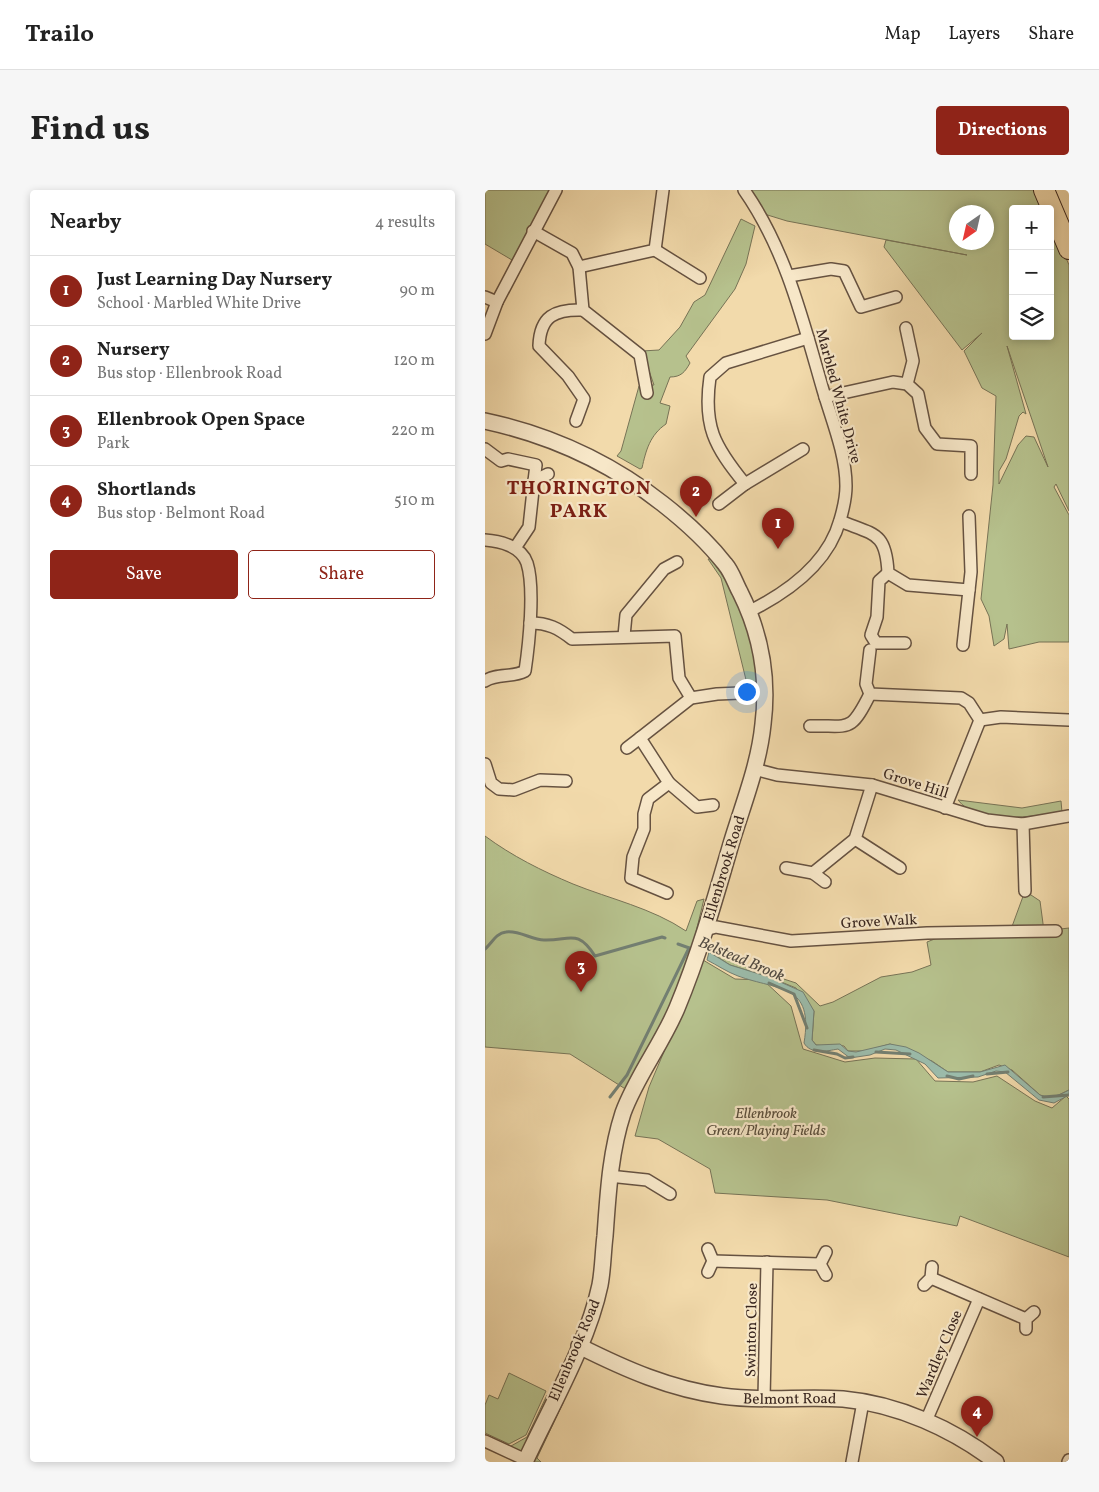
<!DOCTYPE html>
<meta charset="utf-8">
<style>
:root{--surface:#fff;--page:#f6f6f6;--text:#222;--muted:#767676;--line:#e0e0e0;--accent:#8f2418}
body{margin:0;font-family:Vollkorn,serif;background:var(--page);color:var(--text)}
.controls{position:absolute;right:15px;top:15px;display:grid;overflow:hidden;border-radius:5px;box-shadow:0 2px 8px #0003}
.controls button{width:45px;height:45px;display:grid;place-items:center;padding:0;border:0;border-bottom:1px solid var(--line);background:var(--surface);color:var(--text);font:25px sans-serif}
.compass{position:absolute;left:464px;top:15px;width:45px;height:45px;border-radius:50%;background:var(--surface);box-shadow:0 2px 8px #0003;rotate:214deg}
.you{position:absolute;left:261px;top:501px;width:18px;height:18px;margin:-12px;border:4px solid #fff;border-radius:50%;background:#1a73e8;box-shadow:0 0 0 8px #1a73e833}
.badge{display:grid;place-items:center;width:32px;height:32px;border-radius:50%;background:var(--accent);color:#fff;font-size:16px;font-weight:700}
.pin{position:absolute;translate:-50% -41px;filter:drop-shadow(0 1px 2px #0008)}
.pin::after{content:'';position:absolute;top:26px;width:18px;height:15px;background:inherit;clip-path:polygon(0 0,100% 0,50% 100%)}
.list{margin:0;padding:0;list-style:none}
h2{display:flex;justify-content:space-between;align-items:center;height:65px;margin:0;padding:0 20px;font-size:21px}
h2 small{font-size:16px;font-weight:400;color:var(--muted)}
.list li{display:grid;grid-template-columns:32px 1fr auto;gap:15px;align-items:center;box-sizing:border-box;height:70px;padding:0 20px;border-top:1px solid var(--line)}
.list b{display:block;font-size:19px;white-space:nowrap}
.list p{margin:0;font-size:16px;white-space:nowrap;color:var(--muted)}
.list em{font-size:16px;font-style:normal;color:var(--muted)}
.actions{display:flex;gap:10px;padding:15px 20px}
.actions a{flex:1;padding:11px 0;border:1px solid var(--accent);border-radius:5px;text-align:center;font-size:18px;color:var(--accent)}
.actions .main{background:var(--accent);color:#fff}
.icon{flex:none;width:28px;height:28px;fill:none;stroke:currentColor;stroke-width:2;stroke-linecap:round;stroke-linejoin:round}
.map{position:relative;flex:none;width:584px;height:1272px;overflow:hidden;border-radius:5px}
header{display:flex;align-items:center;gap:30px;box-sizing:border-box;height:70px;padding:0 25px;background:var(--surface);border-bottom:1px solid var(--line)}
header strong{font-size:24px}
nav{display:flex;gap:28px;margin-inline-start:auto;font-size:18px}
.intro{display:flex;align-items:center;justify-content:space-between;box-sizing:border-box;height:120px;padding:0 30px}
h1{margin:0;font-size:35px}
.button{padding:12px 22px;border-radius:5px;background:var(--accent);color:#fff;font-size:18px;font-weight:700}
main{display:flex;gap:30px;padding:0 30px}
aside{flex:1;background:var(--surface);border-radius:5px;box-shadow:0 2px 8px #0003}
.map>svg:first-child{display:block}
.green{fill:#b6c18d;stroke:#777356;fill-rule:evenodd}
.water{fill:#9bbbaa;stroke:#737f72}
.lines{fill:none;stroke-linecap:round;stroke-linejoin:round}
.stream{stroke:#737f72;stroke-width:3}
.minor-casing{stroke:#665241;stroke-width:14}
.tertiary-casing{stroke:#665241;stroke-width:18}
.trunk-casing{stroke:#38251e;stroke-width:22}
.minor{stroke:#f7e7c8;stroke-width:11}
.tertiary{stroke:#f7e7c8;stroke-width:15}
.trunk{stroke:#f2daab;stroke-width:20}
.labels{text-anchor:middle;stroke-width:4.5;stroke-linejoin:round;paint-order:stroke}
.street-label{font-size:15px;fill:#38251e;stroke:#f7e7c8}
.park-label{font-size:15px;font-style:italic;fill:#584c3a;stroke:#f7e7c8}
.water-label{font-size:16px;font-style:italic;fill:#514a41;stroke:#f7e7c8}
.district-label{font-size:20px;font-weight:bold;letter-spacing:1px;fill:#7a1f14;stroke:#f7e7c8}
</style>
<header>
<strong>Trailo</strong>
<nav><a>Map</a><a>Layers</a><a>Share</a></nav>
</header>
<div class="intro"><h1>Find us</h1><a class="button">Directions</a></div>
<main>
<aside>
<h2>Nearby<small>4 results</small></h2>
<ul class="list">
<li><span class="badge">1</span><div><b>Just Learning Day Nursery</b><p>School · Marbled White Drive</p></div><em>90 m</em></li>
<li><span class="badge">2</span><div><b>Nursery</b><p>Bus stop · Ellenbrook Road</p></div><em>120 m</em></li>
<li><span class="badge">3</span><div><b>Ellenbrook Open Space</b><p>Park</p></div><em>220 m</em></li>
<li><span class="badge">4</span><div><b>Shortlands</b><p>Bus stop · Belmont Road</p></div><em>510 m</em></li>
</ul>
<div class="actions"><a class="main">Save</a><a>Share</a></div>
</aside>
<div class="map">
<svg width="584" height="1272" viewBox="0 0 584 1272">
<rect width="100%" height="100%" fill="#f2daab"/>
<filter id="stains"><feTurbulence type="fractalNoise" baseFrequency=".004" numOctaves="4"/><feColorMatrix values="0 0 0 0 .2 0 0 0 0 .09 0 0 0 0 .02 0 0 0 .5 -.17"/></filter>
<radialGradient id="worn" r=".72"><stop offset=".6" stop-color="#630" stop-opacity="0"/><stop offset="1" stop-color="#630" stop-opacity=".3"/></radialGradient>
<g class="green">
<path d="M0 0H71L32 73 0 54Z"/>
<path d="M259 0H553L561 19H528V146H565V29L584 75V321L571 294 569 297 584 325V452H554L524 459 522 434 519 449 509 456 504 426 496 409 508 295 511 206 497 198 479 161 497 143 477 160 399 57 401 50 482 65 302 31 276 23ZM472 22H502V52H472ZM522 156 563 277 549 247 541 246 533 255 514 294V281L521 269 534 226 538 222 541 224Z"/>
<path d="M256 29 270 36 261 74 250 99 201 166 205 173C200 182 196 187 185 187L175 213 185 216 181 234C165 245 161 260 157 278L155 279 132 266 136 261 154 196 169 195 157 161 174 160 195 137 209 112 220 105Z"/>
<path d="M223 369H226C255 409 266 439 273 489L263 498 236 388Z"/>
<path d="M473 610 537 618 576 611 577 622C550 626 492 636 473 610Z"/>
<path d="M0 646C27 666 57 681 88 694 125 709 167 718 201 741L212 711 219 709 210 746 220 740 139 921 142 900 85 864 0 857Z"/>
<path d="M540 701 555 711 559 741 584 738V900L572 906 562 908 555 905 527 880 514 875 495 882H463L447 871 405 854 380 861H363L359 856C349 854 341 857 331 855L327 850 329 821 311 798 284 787 245 775 228 764 230 759 262 777 311 793 335 816 348 812 396 787 427 782 446 775 442 752 452 748 525 742Z"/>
<path d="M218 770 250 789 278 790 306 816 318 859 360 872 390 868 431 869 450 891 488 892 512 886 550 911 567 918 581 906 584 909V1067L475 1026 472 1036 342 1010 230 1003 225 979 173 949 150 946 164 897Z"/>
<path d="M24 1183 61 1201 41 1245 24 1254 0 1243V1215L4 1205 13 1209Z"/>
<path d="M62 1205 78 1213 52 1268 56 1272H42L23 1256H26L42 1247Z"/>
</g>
<path class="water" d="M224 762 245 775 284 787 318 802 329 821 327 850 331 855 355 854 363 861 371 862 405 854 421 857 434 863 463 882H495L520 875 555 905C567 909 574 905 584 900V905L569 913 554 910 520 882 511 881 493 887 453 888 440 874 411 860 400 859 385 865 365 868 353 859C342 861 326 865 319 853 329 793 294 801 253 786 242 782 232 775 222 770Z"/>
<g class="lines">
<g class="stream">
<path d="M193 754 210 760"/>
<path d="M0 759C7 753 11 743 21 742 34 740 47 750 59 750 85 751 92 738 110 766L177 747 180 748"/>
<path d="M284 793 309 804 322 838"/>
<path d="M329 860 352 864 360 868 368 867"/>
<path d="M391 862 425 864"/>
<path d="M502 884 523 882"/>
<path d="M462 886 474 889 488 886"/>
<path d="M125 907 142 885 204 758"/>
<path d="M558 907 584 905"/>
</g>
<defs>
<g id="minor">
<path d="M259 0C301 60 318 131 338 200 347 231 361 264 361 296 361 306 358 320 355 330 343 374 303 402 265 421"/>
<path d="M48 41 87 63 94 77 98 120 155 165 162 203"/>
<path d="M170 60 215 88"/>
<path d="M94 77 170 60 178 0"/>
<path d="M304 86 346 79 359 81 376 117 411 107"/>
<path d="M0 107 12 112"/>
<path d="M421 138 428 171 422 194"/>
<path d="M0 144 12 112 71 0"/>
<path d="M340 207 408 192 422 194 433 204 440 238 452 254 486 256V284"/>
<path d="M91 231 99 209 83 186 54 156C55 126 70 119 98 120"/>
<path d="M0 259 16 271 23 269 51 275 49 291"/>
<path d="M260 294C229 256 218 236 225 187L241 173 323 148"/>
<path d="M234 314 260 294 318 259"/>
<path d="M355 331C390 345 401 342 403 383L423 395 484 400"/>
<path d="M0 350C15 351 36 356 42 373 50 398 44 454 40 481 27 488 12 483 0 491"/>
<path d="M30 358 44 337 49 291 63 284"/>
<path d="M403 383 394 391 392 427 386 445 391 453H420"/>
<path d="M45 433C63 433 73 438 87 449L190 446 194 488 206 508"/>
<path d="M139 446 141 425 179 379 192 372"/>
<path d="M478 455 486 382 484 326"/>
<path d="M385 460 381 494 385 504 476 508 484 513 495 530 460 618"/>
<path d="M495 530 516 527 584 530"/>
<path d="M325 536C365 535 365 544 385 504"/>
<path d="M142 558 155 548"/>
<path d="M0 574 6 593 14 599 29 600 55 590 81 591"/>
<path d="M269 579 292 585 387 595 502 630 538 634 584 626"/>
<path d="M184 593 212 617 228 615"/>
<path d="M538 634 540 701"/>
<path d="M370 649 415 678"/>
<path d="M301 678 328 683 370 649 387 595"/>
<path d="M328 683 340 692"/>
<path d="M182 703 146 688 148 667 159 639V624L163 609 184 593 155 548 206 508 232 504 280 502"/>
<path d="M220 740 231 737 306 751 442 743 571 741"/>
<path d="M124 986 162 990 185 1004"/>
<path d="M228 1071 335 1074"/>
<path d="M223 1082 228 1071 223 1059"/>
<path d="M341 1085 335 1074 341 1062"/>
<path d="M446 1088 541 1129"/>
<path d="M439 1095 446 1088 447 1077"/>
<path d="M541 1139V1129L549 1122"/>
<path d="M279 1208 282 1072"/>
<path d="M441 1231 494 1109"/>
<path d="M0 1251 41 1270"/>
<path d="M367 1272 378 1212"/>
<path d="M583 1272 584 1270"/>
</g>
<g id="tertiary">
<path d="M0 231C65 245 126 273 178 314 201 332 222 351 240 374 247 382 250 393 255 402 276 444 284 486 278 534 274 575 258 614 246 654 230 709 214 765 192 818 177 854 151 887 138 923 125 963 123 1005 120 1046 118 1062 118 1079 115 1095 103 1153 65 1218 40 1272"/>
<path id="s1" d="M94 1156C140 1179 185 1199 237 1206 277 1212 318 1206 358 1209 413 1214 468 1239 511 1272"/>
</g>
<path id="trunk" d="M559 0 584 59"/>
</defs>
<use href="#minor" class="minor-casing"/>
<use href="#tertiary" class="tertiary-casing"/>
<use href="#trunk" class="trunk-casing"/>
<use href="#minor" class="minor"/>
<use href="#tertiary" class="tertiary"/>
<use href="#trunk" class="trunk"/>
</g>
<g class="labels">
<g class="street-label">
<text transform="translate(354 206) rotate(75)" y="5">Marbled White Drive</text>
<text transform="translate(431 593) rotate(18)" y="5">Grove Hill</text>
<text transform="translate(239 678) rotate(-73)" y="5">Ellenbrook Road</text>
<text transform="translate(394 731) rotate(-3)" y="5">Grove Walk</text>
<text transform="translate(266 1140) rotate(-89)" y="5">Swinton Close</text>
<text transform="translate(89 1160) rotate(-67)" y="5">Ellenbrook Road</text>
<text transform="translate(454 1164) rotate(-67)" y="5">Wardley Close</text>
<text dy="5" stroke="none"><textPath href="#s1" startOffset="220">Belmont Road</textPath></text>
</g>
<g class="park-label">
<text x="281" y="928">Ellenbrook<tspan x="281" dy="17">Green/Playing Fields</tspan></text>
</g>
<g class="water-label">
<text transform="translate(257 768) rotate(23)" y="6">Belstead Brook</text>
</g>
<g class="district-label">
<text x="94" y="304">THORINGTON<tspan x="94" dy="23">PARK</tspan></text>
</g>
</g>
<rect width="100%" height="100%" filter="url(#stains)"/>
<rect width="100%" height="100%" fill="url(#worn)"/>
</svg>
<div class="controls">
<button>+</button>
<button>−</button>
<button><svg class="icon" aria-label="layers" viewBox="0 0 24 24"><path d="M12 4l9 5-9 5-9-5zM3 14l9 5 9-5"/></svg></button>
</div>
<svg class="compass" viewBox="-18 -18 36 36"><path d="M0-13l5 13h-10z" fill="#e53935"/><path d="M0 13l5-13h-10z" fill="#767676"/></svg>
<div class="you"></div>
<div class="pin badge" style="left:293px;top:359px">1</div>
<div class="pin badge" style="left:211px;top:327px">2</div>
<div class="pin badge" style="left:96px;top:802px">3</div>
<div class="pin badge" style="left:492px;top:1247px">4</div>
</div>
</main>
